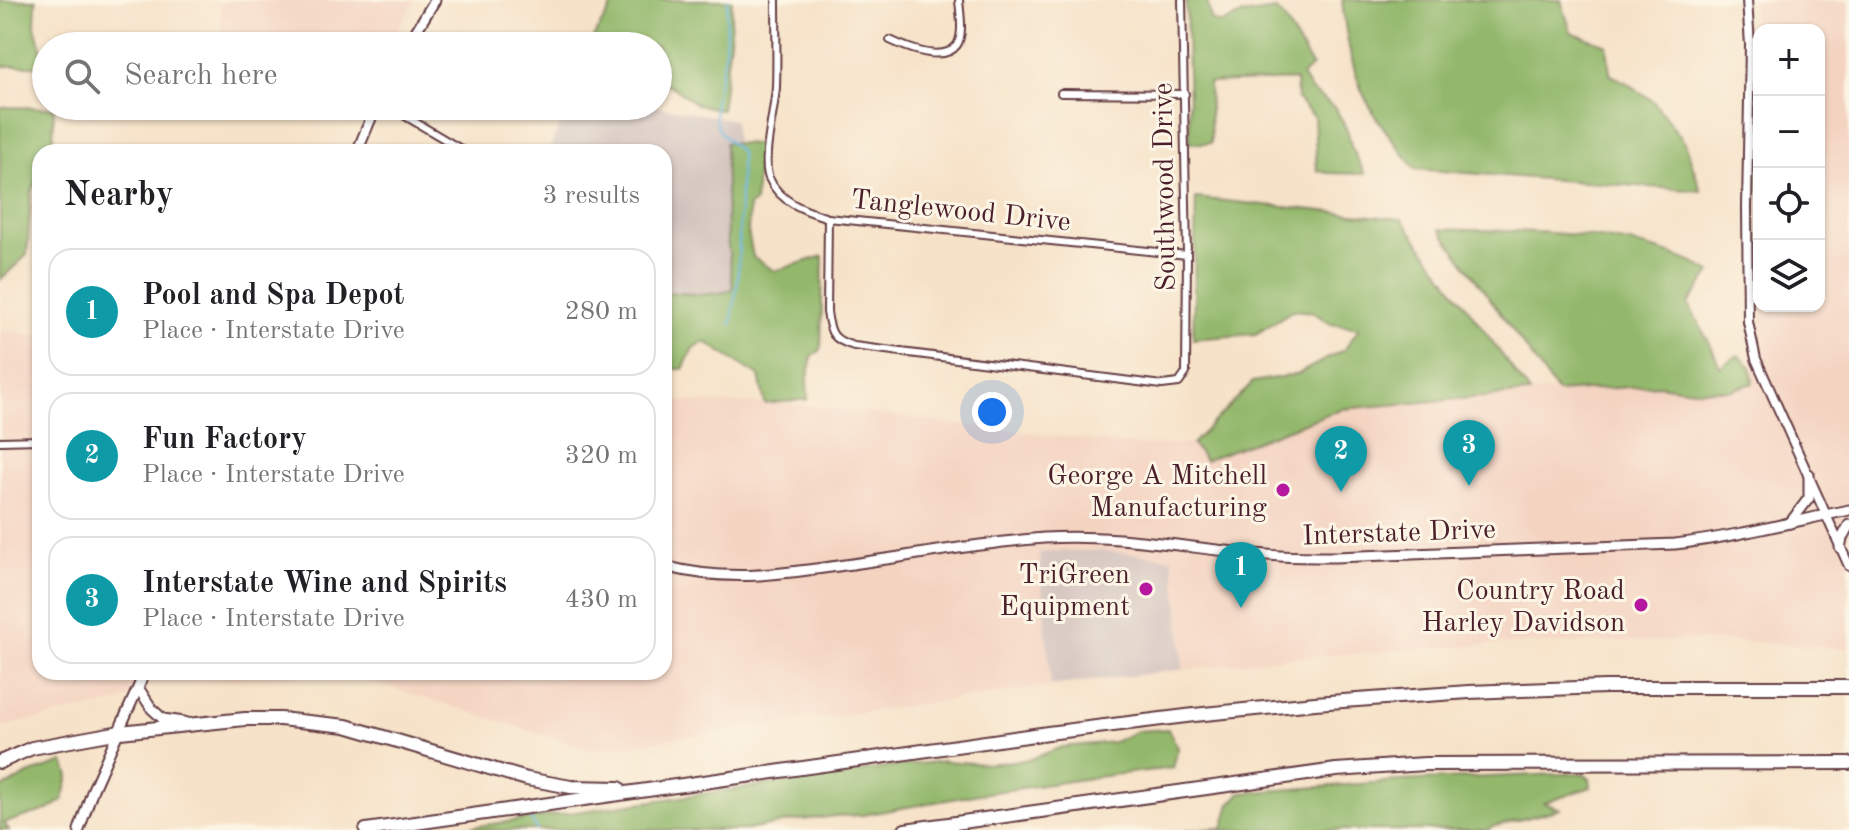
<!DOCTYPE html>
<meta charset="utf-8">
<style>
:root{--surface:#fff;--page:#f6f6f6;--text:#202124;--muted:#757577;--line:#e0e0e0;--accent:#1a73e8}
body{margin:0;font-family:"Old Standard TT",serif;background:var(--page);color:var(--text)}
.controls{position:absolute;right:24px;top:24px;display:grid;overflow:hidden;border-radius:16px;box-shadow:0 2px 6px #0004}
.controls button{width:72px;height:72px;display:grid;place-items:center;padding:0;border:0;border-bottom:2px solid var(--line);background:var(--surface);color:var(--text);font:40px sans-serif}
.you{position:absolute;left:992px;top:412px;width:28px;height:28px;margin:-20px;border:6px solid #fff;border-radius:50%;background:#1a73e8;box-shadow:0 0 0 12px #1a73e833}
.badge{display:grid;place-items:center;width:52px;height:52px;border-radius:50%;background:var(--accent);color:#fff;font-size:26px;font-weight:700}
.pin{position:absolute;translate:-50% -66px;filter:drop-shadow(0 2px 4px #0008)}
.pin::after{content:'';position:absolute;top:42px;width:28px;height:24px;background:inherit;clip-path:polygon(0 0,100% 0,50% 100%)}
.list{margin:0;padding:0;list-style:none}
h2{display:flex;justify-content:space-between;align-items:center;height:104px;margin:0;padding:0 32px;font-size:34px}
h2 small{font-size:26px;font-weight:400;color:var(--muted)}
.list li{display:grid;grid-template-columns:52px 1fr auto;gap:24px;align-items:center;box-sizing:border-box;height:128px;margin:0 16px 16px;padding:0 16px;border:2px solid var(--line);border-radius:24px}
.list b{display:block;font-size:30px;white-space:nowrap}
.list p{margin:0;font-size:26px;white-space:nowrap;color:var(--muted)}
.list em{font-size:26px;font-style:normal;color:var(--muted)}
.icon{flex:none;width:44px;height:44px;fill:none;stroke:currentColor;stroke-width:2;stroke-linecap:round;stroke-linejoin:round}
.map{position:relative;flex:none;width:1849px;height:830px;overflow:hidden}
.search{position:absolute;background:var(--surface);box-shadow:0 2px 6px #0004;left:32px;top:32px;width:640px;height:88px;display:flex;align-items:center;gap:20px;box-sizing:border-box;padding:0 28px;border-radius:44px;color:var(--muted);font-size:30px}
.panel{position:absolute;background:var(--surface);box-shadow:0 2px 6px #0004;left:32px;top:144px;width:640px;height:536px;border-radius:24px}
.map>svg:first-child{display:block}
.built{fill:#f4d3c1}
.industrial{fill:#d0c0bc}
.forest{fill:#93b86c;stroke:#6e6c4c;stroke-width:2}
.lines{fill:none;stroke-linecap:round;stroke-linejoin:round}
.stream{stroke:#68b8e3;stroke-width:2}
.minor-casing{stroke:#643c43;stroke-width:10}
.tertiary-casing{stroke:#643c43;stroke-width:12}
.secondary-casing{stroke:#643c43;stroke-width:13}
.motorway-casing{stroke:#643c43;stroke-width:16}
.minor{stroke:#fff;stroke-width:6}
.tertiary{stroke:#fff;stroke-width:8}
.secondary{stroke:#fff;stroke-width:9}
.motorway{stroke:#fff;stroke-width:12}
.poi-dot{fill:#b5179e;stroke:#fcf5e5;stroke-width:3}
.labels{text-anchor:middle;stroke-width:6;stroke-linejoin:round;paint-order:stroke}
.street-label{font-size:28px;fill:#4a1f2b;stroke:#fcf5e5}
.poi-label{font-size:28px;fill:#4a1f2b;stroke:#fcf5e5;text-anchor:end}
</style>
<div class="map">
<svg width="1849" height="830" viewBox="0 0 1849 830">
<rect width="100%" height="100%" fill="#fcf5e5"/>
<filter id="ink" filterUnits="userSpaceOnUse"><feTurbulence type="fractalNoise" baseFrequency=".0125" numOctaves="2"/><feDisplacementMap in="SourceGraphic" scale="16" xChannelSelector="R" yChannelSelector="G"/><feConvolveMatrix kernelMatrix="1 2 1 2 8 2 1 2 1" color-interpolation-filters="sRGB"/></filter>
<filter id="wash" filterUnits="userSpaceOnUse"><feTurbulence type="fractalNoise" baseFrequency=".006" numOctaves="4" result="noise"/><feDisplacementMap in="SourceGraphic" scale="32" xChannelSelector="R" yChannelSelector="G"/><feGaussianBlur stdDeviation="1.8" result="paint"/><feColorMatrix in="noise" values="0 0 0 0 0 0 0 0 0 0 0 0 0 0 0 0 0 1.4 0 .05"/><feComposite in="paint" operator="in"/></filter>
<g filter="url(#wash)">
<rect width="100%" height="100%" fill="#f6e2c8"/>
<g class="built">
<path d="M235 0H414L389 46H221V3Z"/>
<path d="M1753 0H1849V649L1718 640 1502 644 1295 657 1051 686 592 750 344 673 233 679 164 685 156 683 118 702 0 727V331L40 336V672H664V401L804 405 1130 445 1192 444 1205 460 1341 409 1530 393 1658 385 1694 390 1753 383 1751 367 1760 319 1759 306H1819V30H1759V125Z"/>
</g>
<g class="industrial">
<path d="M568 106H656L734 120 750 299 664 297V152H548Z"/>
<path d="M1053 551H1104L1172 558 1179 609 1183 669 1051 686 1039 553Z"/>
</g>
<g class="forest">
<path d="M0 0H36L35 26 46 66H0Z"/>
<path d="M616 0H732L730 40 721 110 696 104 671 86 658 81V46H588Z"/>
<path d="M1186 0H1207L1211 20 1222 24 1241 15 1276 10 1283 17 1312 66 1302 76 1311 90 1336 109 1348 132 1351 146 1365 174 1327 173 1317 170 1314 117 1297 99 1296 80 1209 83 1211 143H1190Z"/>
<path d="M1342 0H1561L1571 32 1607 45 1610 74 1627 83 1653 101 1685 143 1701 191 1415 169C1398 146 1373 117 1362 91 1350 62 1345 31 1342 0Z"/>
<path d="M0 107 54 108 53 143 49 152H40V172L31 193 27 255 0 280Z"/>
<path d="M725 143 759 144 755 202 749 206 748 232 753 257 775 271 823 256 821 350 812 356 807 382 808 399 765 404 759 376 705 342 693 348 683 369H664V292C686 293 713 298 733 289L727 237Z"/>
<path d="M1196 198 1402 219 1530 393 1341 409 1205 460 1192 444 1253 382 1298 374 1345 349 1359 328 1331 324 1313 312 1293 310 1256 334 1193 339Z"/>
<path d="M1440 229C1527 232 1634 229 1711 272L1688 304 1711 346 1720 367 1738 355 1751 367 1753 383 1731 390H1694L1658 385 1557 392Z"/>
<path d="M1168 729 1178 748 1173 768 1111 775 980 794 863 815 836 816 793 821 747 830H450L898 766 944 761 987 764 1031 759 1062 747 1114 742 1137 731Z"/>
<path d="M64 762 69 776 63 800 50 809 4 823 9 830H0V789L28 774Z"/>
<path d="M1584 773 1590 779 1591 787 1544 803 1560 809 1492 827 1488 830H1186L1223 828 1230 804 1241 793 1398 781Z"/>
</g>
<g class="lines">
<g class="stream">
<path d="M728 0C726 17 726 34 725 51 723 72 709 104 717 126 722 139 734 143 741 154L738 279 731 325"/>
<path d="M530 817 537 830"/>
</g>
</g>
</g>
<g filter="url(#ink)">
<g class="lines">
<defs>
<g id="minor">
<path d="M776 0C776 29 777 58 776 87 775 110 761 160 769 178 779 202 806 211 828 218"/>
<path d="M1182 0 1187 255 1186 373 1179 383 1162 385 854 346C833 340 830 334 827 312L828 218 1187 255"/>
<path d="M890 40C905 47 943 64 957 45 964 34 960 13 959 0"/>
<path d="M1061 93 1185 94"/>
<path d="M388 106 466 152"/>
<path d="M0 441 40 440"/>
</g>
<path id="tertiary" d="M1747 0 1750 45 1747 207 1748 322 1756 359 1849 566"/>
<g id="secondary">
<path d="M407 46 435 0"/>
<path d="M357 152 376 106"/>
<path d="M1790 523 1809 498V474"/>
<path d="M1840 548 1842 538 1849 525"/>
<path d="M664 566C729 583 780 574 845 565 911 556 977 543 1044 538 1123 533 1201 551 1280 556 1298 557 1317 557 1335 557L1675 544C1734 537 1791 522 1849 510"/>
<path d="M139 689 152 709 163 719 184 722"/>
<path d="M79 830 93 789 145 672"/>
</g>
<g id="motorway">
<path d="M0 762 32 748 120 732 245 719H280L346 726 527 779 571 787 619 788"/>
<path d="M366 830 1048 733 1194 715 1315 703 1469 692 1605 687H1849"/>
<path d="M905 830 1336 770 1425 764 1849 763"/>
</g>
</defs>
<use href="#minor" class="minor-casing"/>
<use href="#tertiary" class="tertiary-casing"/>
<use href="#secondary" class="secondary-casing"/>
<use href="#motorway" class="motorway-casing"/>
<use href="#minor" class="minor"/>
<use href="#tertiary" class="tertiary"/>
<use href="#secondary" class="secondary"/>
<use href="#motorway" class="motorway"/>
</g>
</g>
<g class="poi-dot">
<circle cx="1283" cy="490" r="8"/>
<circle cx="1146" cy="589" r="8"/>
<circle cx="1641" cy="605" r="8"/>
</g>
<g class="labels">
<g class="street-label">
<text transform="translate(1163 187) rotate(-91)" y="10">Southwood Drive</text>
<text transform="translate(961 209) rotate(6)" y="10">Tanglewood Drive</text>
<text transform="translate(1399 531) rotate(-2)" y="10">Interstate Drive</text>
</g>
<g class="poi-label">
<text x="1267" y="484">George A Mitchell<tspan x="1267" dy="32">Manufacturing</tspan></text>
<text x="1130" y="583">TriGreen<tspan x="1130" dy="32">Equipment</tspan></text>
<text x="1625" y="599">Country Road<tspan x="1625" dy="32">Harley Davidson</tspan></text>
</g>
</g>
</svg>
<div class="controls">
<button>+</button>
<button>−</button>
<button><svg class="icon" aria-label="locate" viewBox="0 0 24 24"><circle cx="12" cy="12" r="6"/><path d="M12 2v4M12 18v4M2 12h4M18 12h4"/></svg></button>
<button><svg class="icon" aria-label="layers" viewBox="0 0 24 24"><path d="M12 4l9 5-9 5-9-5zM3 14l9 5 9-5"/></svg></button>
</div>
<div class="you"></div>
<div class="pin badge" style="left:1241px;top:608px;background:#0f9aa8">1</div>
<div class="pin badge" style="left:1341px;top:492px;background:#0f9aa8">2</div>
<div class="pin badge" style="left:1469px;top:486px;background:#0f9aa8">3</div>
<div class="search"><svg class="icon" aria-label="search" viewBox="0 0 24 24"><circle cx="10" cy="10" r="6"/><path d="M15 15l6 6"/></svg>Search here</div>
<section class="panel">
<h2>Nearby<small>3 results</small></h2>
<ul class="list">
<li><span class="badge" style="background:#0f9aa8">1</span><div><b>Pool and Spa Depot</b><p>Place · Interstate Drive</p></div><em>280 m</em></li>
<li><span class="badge" style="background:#0f9aa8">2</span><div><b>Fun Factory</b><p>Place · Interstate Drive</p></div><em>320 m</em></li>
<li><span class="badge" style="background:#0f9aa8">3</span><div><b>Interstate Wine and Spirits</b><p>Place · Interstate Drive</p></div><em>430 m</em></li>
</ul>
</section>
</div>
